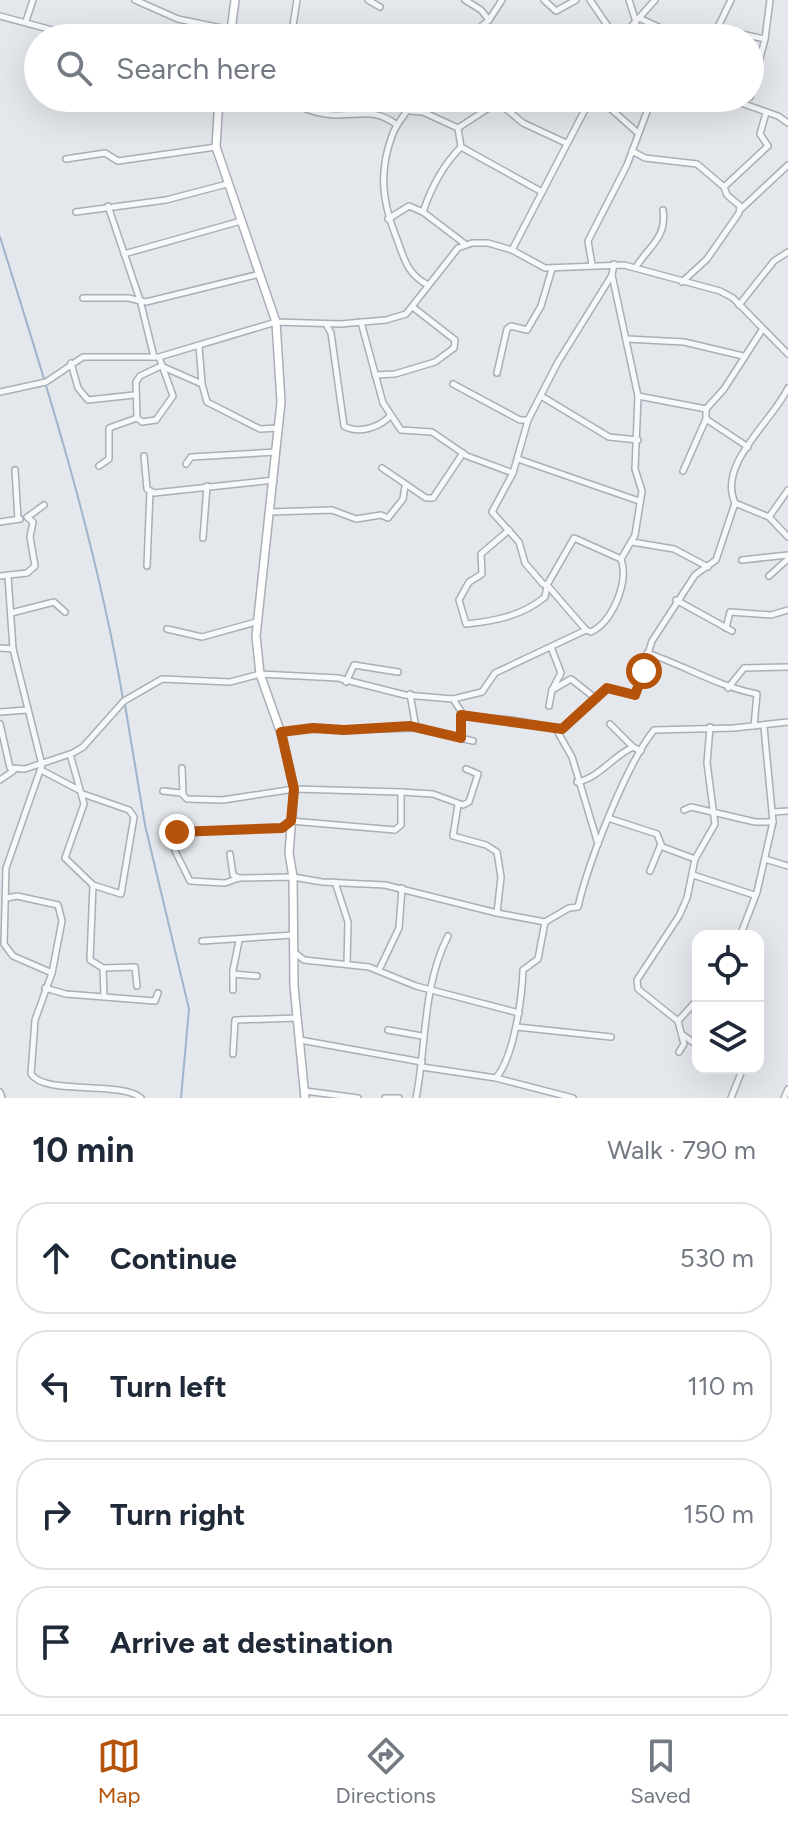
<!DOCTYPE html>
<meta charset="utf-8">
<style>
:root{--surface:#fff;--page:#f2f2f3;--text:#1f2937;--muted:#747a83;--line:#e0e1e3;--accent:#b45309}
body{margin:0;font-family:Figtree,sans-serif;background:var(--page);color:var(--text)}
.controls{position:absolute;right:24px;bottom:24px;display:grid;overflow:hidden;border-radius:16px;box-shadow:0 8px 32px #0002}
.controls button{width:72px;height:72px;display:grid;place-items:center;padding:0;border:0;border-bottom:2px solid var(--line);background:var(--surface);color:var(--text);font:40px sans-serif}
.stop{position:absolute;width:24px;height:24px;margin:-18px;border:6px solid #b45309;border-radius:50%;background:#fff}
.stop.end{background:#b45309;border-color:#fff;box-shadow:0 2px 8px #0008}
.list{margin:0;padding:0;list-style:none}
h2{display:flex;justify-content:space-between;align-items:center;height:104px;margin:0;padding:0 32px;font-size:34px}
h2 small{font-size:26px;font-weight:400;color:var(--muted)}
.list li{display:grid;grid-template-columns:52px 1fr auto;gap:24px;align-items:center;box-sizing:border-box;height:112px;margin:0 16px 16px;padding:0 16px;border:2px solid var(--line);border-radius:32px}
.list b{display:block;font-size:30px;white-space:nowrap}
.list em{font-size:26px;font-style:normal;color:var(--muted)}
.icon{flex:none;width:44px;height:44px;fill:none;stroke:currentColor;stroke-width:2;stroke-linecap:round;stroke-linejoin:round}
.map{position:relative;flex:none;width:788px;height:1098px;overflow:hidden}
.search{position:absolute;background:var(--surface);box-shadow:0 8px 32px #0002;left:24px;right:24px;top:24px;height:88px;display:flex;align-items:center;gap:20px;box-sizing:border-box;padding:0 28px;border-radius:44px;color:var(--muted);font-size:30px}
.sheet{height:616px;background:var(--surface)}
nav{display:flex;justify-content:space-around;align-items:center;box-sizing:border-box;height:112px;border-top:2px solid var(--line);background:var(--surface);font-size:22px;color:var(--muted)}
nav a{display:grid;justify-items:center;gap:4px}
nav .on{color:var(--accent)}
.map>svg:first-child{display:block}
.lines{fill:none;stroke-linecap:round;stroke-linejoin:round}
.stream{stroke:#9fb4cc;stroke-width:2}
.street-casing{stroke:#a9aeb7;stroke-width:8}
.secondary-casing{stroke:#a9aeb7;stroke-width:10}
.street{stroke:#f7f8fa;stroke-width:5}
.secondary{stroke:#fff;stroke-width:7}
.route{stroke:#b45309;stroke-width:10}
</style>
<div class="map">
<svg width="788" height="1098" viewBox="0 0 788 1098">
<rect width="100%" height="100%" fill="#e4e7ec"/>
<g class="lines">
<g class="stream">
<path d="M0 237C48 389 96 541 123 699"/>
<path d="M125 705 145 825 189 1009 181 1098"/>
</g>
<defs>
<g id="street">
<path d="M135 0 178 19 231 30"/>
<path d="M368 0 380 7"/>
<path d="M465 0 481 10 489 20"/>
<path d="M544 0 556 11 576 0"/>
<path d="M590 0 616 38"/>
<path d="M629 0 636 22"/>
<path d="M0 16 82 38"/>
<path d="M639 18 682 38"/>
<path d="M26 21 33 0"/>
<path d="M717 29 731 0"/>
<path d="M291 38 297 0"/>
<path d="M467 38 489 20 502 0"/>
<path d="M621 38 655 0"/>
<path d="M699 38 713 28 765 39 770 0"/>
<path d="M750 97 765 39"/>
<path d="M280 98C297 106 317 115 336 115 361 115 374 108 397 125"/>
<path d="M412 98C409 114 397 120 392 136 379 171 382 200 395 234 404 256 405 273 428 285"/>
<path d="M727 98 778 116 788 123"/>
<path d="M590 99 611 109 638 133"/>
<path d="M499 103 523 123 566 143"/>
<path d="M410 111 423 112 458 128"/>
<path d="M458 128 504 98"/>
<path d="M461 147 542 192"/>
<path d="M632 151 645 158 697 164 724 187"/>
<path d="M66 159 105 153 118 161 216 147"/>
<path d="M108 206 140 300 154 357"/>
<path d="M741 209 788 165"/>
<path d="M76 212 166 200 227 184"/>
<path d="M423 212C431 188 443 165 461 147L458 128"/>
<path d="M388 219 409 206 423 212 465 244"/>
<path d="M512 250 591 98"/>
<path d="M124 254 241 221"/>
<path d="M614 264 612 275 558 362 528 420 513 473 492 512 519 542 525 563 543 584 547 585 574 538 621 559"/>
<path d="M592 265 588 241 627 165 652 98"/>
<path d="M636 267C649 246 667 238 663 210"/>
<path d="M682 282 707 259 739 213 740 206 727 195 724 187 768 146 760 134 766 113"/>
<path d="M83 298H128L146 302 260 274"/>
<path d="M739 305 774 261 788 252"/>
<path d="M361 322 383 403 401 430 432 432 467 456 513 473"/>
<path d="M326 324 331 333 344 426C358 434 379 428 390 416"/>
<path d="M627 339 684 342 743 356"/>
<path d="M71 363 78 388 88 400 134 395"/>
<path d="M497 373 507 329 511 326 527 330 541 306 552 269"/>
<path d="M375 375 395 374 435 362 454 348 455 340 414 308"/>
<path d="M202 384 207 402 260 429 278 428"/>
<path d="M453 384 520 420H528"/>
<path d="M0 392 46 382 83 357H159L276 322 340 324 386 320 406 314 458 248 472 243H488L512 250 545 268 624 265 720 291 733 298 788 354"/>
<path d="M541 396 609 437 638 440"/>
<path d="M638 396 706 409"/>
<path d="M137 418 136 382 140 376 161 366 202 384 199 346"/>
<path d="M706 419 748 447"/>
<path d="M144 456 147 489 154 493 274 480"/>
<path d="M518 459 639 501"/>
<path d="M186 464 191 457 276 452"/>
<path d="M99 466 109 459V428L137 418 142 422 156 420 173 396 159 357"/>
<path d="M382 468 426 498H433L463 453"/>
<path d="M15 470 18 519"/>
<path d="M683 471 706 419V409L724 389 762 330"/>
<path d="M735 503C717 464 772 422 788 388"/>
<path d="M270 512 332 510 356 519 381 515 388 518 403 499 405 486"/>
<path d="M29 516 44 505"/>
<path d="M769 517 788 490"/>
<path d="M0 522 20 519"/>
<path d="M509 530 481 554 482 574 469 582 459 600 466 624C495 621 522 616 545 597L547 585 586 630 591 632C613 621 629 582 621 559L635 535 642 491 635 469 638 396 612 275"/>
<path d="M203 538 207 486"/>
<path d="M632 542 674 549 708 567"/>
<path d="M742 560 788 555"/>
<path d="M147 566 150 491"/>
<path d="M0 576 27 573 35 566 30 537 33 522 27 517"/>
<path d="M8 576 13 649"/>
<path d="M769 576 788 559"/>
<path d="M676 600 732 631"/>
<path d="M11 613 54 602 65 612"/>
<path d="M726 628 730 612 771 615 788 610"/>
<path d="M167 629 202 637 256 622"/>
<path d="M551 647 561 673 552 690 571 679 595 698"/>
<path d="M0 648 13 649 42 765 6 868 4 944 13 956 52 973 35 1020 31 1074C46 1096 119 1080 141 1098"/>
<path d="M647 653C686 666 717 686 757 694L754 726"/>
<path d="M346 682 354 665 398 672"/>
<path d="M728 688 744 668 788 667"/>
<path d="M453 699 464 716 512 720 562 729 607 688 635 695 652 641 695 575 716 560 735 503 769 517 788 537"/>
<path d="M549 706 552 690"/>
<path d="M0 712 27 710"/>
<path d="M0 724 10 768 25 769 73 753 83 747 124 701 162 679 230 682 260 674 338 678 405 695 453 699 482 692 495 673 586 630"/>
<path d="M610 724 633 747"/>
<path d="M416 728 473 741"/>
<path d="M556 729 572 757 598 844"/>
<path d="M281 732 313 728 344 730 416 728 410 694"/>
<path d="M461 738V715"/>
<path d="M70 754 84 804 65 858 93 885 121 894 134 817 129 810 83 794"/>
<path d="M182 768 183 794"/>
<path d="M41 770 79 790"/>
<path d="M0 780 13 771"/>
<path d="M577 782C599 778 613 756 633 747L641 751"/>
<path d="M163 791 181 793 187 799 223 800 294 789 401 792 433 794 463 805 469 802 478 774 466 769"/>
<path d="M684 810 691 807 755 822H773"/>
<path d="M773 812 788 811"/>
<path d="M611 819 657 834 661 844 650 871"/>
<path d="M660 846 695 859"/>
<path d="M230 854 233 875 239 878 293 877 322 882 385 885 497 913 501 877 497 852 486 845 453 836 458 805"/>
<path d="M765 859 788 866"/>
<path d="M693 875 754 895"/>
<path d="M239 878 225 883 190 881 175 851 177 832 282 828 291 821 395 830 401 825V792"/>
<path d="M335 882 348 922 347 964"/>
<path d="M93 885 90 960 103 968 135 967 137 986"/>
<path d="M7 898 17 896 58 905 62 921 52 973"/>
<path d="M497 913 545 922 569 908 578 907C588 863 626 765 654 730L734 728 788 722"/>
<path d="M740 936 757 892 773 822 764 727"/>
<path d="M202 941 293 935"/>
<path d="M295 953 304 960 369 967 416 986 519 1013"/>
<path d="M103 968 104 995"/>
<path d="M379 970 399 928 402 888"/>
<path d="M233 974 257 976"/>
<path d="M45 988 66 994 155 1001 158 993"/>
<path d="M233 990V970L239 941"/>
<path d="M678 1021 638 989 637 980 679 916 687 898 695 859 715 824 707 763 710 727"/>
<path d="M517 1027 611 1037"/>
<path d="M388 1030 422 1036"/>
<path d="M683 1035 698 1046"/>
<path d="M300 1040 422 1062"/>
<path d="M679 1052 684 1044 678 1021 698 999"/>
<path d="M233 1054 235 1020 297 1018"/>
<path d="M422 1067 496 1078 573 1098"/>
<path d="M496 1078C514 1057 522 998 523 970L538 959 545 922"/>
<path d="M305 1091 358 1098"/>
<path d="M0 1092 2 1098"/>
<path d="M385 1098H399"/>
<path d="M416 1098C427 1043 422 987 448 936"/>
<path d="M731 1098 743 1068"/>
<path d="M784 1098 788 1089"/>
</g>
<g id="secondary">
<path d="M230 38 235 0"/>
<path d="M219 98 216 147 276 322 281 402 256 636 260 674 282 736 294 789 289 853 293 877 294 986 305 1098"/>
</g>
</defs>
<use href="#street" class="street-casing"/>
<use href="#secondary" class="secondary-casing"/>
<use href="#street" class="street"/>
<use href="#secondary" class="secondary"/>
</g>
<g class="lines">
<path class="route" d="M177 832 282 828 291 821 294 789 281 732 313 728 344 730 410 726 461 738V715L562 729 607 688 635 695 644 671"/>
</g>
</svg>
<div class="controls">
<button><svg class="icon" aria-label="locate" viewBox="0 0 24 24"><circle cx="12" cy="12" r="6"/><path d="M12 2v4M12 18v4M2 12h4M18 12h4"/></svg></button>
<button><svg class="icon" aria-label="layers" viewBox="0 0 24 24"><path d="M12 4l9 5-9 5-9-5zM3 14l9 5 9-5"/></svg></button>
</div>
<div class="stop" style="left:644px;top:671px"></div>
<div class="stop end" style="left:177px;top:832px"></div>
<div class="search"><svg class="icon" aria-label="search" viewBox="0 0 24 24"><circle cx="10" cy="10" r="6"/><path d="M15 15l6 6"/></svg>Search here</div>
</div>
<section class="sheet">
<h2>10 min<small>Walk · 790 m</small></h2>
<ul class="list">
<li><svg class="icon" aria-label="ahead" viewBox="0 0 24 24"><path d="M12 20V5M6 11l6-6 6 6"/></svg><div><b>Continue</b></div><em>530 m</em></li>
<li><svg class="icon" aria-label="left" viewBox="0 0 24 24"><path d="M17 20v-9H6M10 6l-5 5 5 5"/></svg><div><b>Turn left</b></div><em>110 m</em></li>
<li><svg class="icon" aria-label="right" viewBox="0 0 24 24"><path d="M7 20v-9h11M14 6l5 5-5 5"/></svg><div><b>Turn right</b></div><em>150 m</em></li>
<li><svg class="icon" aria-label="arrive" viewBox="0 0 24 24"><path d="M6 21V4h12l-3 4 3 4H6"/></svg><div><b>Arrive at destination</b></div></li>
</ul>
</section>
<nav>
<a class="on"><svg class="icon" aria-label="map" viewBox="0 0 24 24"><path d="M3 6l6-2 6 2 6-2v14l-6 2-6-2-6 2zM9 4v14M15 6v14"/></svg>Map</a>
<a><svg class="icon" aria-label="directions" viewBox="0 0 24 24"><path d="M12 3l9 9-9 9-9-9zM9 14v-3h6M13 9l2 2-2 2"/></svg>Directions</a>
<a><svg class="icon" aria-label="saved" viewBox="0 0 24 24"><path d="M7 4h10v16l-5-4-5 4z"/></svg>Saved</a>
</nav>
